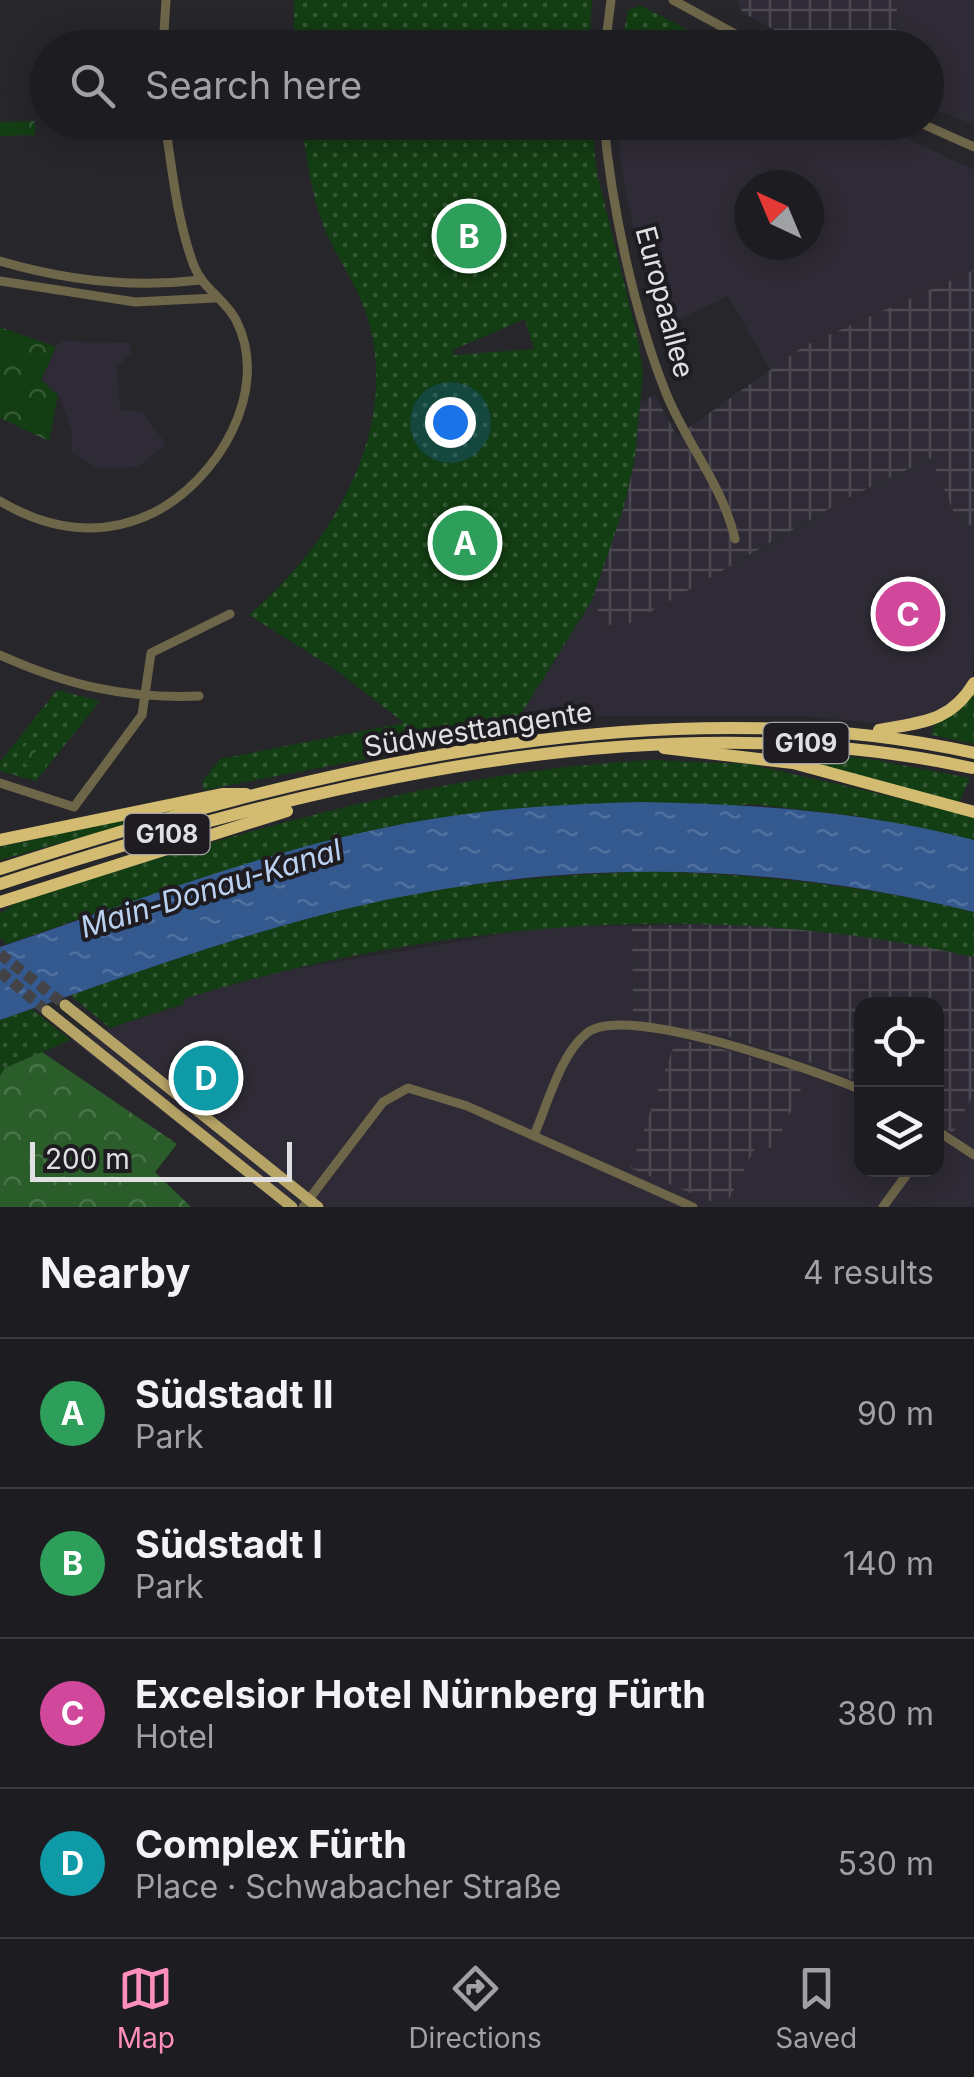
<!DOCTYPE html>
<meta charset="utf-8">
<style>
:root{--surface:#1d1c20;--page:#2a292d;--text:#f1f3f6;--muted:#a0a1a5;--line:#3b3a3e;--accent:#fe8ebc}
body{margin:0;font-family:Inter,sans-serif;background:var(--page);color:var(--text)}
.controls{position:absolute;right:30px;bottom:30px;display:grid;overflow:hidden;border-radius:20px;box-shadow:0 5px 25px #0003}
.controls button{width:90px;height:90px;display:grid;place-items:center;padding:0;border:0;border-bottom:2px solid var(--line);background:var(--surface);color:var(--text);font:50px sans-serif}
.compass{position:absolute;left:734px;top:170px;width:90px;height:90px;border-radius:50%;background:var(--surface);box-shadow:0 5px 25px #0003;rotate:316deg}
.scale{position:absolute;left:30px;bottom:25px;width:262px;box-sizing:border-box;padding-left:10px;border:5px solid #e0dfe2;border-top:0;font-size:28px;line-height:35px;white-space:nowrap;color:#e0dfe2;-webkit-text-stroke:8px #1e1c21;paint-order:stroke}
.you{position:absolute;left:450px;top:422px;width:35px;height:35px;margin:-25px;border:8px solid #fff;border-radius:50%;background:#1a73e8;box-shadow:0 0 0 15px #1a73e833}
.badge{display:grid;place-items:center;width:65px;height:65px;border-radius:50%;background:var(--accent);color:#fff;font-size:32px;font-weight:700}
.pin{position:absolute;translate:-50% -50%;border:5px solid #fff;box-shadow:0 2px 10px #0006}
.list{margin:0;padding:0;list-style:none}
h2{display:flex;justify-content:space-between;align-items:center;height:130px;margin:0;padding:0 40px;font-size:42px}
h2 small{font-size:32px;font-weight:400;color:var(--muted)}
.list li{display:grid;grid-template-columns:65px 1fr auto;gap:30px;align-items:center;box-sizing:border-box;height:150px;padding:0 40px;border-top:2px solid var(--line)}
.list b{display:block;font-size:38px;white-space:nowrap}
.list p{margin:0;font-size:32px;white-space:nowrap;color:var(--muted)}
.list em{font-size:32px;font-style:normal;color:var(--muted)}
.icon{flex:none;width:55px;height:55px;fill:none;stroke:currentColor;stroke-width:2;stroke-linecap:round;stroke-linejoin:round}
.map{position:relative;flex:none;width:974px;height:1207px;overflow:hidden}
.search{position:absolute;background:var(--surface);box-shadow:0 5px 25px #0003;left:30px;right:30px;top:30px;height:110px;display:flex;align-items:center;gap:25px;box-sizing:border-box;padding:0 35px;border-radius:55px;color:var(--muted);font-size:38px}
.sheet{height:730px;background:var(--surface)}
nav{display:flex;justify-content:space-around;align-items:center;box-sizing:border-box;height:140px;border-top:2px solid var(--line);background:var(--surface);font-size:28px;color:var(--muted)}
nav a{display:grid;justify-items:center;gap:5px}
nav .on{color:var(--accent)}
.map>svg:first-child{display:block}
.built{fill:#2f2b36;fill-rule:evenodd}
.industrial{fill:url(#industrial-grid)}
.grass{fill:url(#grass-dots);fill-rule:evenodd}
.forest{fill:url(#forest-crowns)}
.park{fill:url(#park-crowns)}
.water{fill:url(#water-ripples)}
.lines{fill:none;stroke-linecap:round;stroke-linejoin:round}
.major-tunnel{stroke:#434246;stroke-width:11;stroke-dasharray:11 5.5;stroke-linecap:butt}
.minor{stroke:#6e6649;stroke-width:9}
.major{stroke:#b6a466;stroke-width:11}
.highway{stroke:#d3bc71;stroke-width:12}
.labels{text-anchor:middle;stroke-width:8;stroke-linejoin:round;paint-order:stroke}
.shield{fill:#1e1c21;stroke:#a6a4a8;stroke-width:2.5}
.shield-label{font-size:25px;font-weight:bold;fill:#e0dfe2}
.street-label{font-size:28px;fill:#e0dfe2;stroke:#1e1c21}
.water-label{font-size:30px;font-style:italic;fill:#bad1f1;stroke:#1e1c21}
</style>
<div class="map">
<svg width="974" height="1207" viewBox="0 0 974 1207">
<defs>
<pattern id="industrial-grid" width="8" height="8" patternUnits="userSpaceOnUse" patternTransform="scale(2.5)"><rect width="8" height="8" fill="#2f2b36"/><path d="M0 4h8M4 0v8" fill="none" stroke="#4d4953"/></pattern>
<pattern id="grass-dots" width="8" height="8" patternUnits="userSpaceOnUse" patternTransform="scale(2.5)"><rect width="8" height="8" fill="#133d13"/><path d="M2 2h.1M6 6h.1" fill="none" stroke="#355935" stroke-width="1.8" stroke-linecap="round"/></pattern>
<pattern id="forest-crowns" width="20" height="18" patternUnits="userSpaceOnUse" patternTransform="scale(2.5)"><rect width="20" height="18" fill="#2a5d29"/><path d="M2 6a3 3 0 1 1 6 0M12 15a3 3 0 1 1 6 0" fill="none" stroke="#497448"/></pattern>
<pattern id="park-crowns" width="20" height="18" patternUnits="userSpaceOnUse" patternTransform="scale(2.5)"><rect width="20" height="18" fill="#133d13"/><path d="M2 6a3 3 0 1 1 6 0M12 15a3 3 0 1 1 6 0" fill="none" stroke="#355935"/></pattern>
<pattern id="water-ripples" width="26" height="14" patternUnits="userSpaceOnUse" patternTransform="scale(2.5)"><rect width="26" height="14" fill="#33598f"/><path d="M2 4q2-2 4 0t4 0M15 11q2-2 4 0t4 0" fill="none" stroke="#50709e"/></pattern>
</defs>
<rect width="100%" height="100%" fill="#27262b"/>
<g class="built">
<path d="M897 0H974V125L927 106 926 48H896Z"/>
<path d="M616 123H874L974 170V270L804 346 771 371 728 296 658 330 625 190ZM749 185H809V245H749Z"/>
<path d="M59 341 130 343 131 353 117 367 120 410 142 411 166 444 138 467 98 468 71 453 72 431 59 395 42 380Z"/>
<path d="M932 458 955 515 969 526 974 520 973 677 947 709 902 726 802 716H520L592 600 606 625 746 558 848 498Z"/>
<path d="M558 925 632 926 633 1021 726 1036 822 1066 861 1084 862 1170H936L937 1123 953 1132 974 1093V1207H283L71 1040 184 1005 183 999 240 978Z"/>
</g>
<g class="industrial">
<path d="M737 0H897L896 47H805L742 12Z"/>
<path d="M974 270V520L970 526 955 515 931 458 848 498 631 623 606 625 591 597 624 507 635 458 637 404 655 395 677 436 804 346Z"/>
<path d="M746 923 895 939 974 957V1093L953 1133 937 1123 936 1004H862L861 1084 822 1066 726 1036 633 1021 632 926Z"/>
<path d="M676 1040 700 1043 808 1073 774 1149 757 1144 725 1207 630 1168Z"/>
</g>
<g class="grass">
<path d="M294 0H592L589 47H294Z"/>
<path d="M641 6 718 45 717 47H621L628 10Z"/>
<path d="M301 123H592L596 169 638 339 643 372 635 458 624 507 592 600 520 716 523 729 204 790 202 782 220 759 404 723 336 670 249 615C332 544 399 432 369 323 360 288 337 260 324 227 311 194 307 157 301 123ZM525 319 534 349 453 355V350Z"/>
<path d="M57 690 100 701 36 781 0 771V762Z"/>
<path d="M974 691V744L932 735 933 727Z"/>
<path d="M771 750 870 759 970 778 959 803 771 756Z"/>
<path d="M652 760 749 764 955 811 974 816V840L856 816 750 804 108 909 7 944 0 938V914L16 902C224 837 434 771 652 760Z"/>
<path d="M185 806 186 808 0 860V847Z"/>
<path d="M649 871C759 875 866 885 974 912V957C715 898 433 921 184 999V1004L110 1028 70 995C184 956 310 911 429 891 502 879 575 875 649 871Z"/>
<path d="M32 1009 71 1040 5 1068 0 1076V1020Z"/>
</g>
<path class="forest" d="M42 1052 177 1144 155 1172 191 1207H0V1076L5 1068Z"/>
<g class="park">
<path d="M35 121V135L0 136V122Z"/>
<path d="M0 327 56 347 41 380 58 395 49 441 0 418Z"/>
<path d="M28 743 47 762 43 770 33 771 17 756Z"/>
</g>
<path class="water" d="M641 802C753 804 865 811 974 840V912C796 867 608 859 427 892 283 917 137 972 0 1020V947C136 901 273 847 414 822 490 808 565 804 641 802Z"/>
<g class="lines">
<g class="major-tunnel">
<path d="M0 954 65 1005"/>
<path d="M0 972 47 1011"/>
</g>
<g class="minor">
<path d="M673 0 761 48"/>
<path d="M163 48 166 0"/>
<path d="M605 48 611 0"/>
<path d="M604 122C611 205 635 316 666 393 686 443 723 486 735 539"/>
<path d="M918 122 974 147"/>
<path d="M0 261C64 280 133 288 201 280"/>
<path d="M0 281 135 302 215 298"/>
<path d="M0 501C48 530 101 538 153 513 217 481 272 391 236 320 225 299 203 289 194 266 177 221 172 169 165 122"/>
<path d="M0 655C67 685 125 699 199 696"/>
<path d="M0 783 74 807 142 715 151 653 230 614"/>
<path d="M936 1130 974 1155"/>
<path d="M534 1135C548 1104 560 1054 587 1033 626 1002 816 1071 862 1090"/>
<path d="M303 1207 383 1102 408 1088 467 1106 693 1207"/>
<path d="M883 1207 910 1170"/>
</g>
<g class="major">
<path d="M65 1005 318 1207"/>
<path d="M47 1011 292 1207"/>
</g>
<g class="highway">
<path d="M879 730C920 722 950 723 974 683"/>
<path d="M664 748 793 763 974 812"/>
<path d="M0 840 223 794H246"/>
<path d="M0 869C303 771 657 683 974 753"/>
<path d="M0 884C304 785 654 698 972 768"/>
<path d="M0 902 287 811"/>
</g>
</g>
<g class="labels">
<g class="shield">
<rect x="763.5" y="723" width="85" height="40" rx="8"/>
<rect x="124.5" y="814" width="85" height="40" rx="8"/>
</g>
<g class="shield-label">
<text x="806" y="752">G109</text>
<text x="167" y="843">G108</text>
</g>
<g class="street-label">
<text transform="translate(665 302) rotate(75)" y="10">Europaallee</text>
<text transform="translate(478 729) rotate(-9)" y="10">Südwesttangente</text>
</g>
<g class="water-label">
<text transform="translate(211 889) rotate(-17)" y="10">Main-Donau-Kanal</text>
</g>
</g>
</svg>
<div class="controls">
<button><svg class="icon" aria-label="locate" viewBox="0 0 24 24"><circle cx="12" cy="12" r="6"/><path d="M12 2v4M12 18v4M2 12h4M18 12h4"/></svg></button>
<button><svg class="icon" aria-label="layers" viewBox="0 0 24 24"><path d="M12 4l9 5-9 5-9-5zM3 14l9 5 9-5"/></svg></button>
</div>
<svg class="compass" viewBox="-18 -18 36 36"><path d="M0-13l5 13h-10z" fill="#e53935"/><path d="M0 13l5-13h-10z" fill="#a0a1a5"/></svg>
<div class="scale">200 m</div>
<div class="you"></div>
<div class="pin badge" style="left:465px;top:543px;background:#2e9e5b">A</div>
<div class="pin badge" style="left:469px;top:236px;background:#2e9e5b">B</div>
<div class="pin badge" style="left:908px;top:614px;background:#d1479c">C</div>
<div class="pin badge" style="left:206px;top:1078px;background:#0f9aa8">D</div>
<div class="search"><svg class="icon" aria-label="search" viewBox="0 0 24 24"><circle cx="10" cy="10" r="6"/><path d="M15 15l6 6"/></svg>Search here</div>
</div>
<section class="sheet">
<h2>Nearby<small>4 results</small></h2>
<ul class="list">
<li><span class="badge" style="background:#2e9e5b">A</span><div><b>Südstadt II</b><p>Park</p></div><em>90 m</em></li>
<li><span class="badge" style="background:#2e9e5b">B</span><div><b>Südstadt I</b><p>Park</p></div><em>140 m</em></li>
<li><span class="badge" style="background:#d1479c">C</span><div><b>Excelsior Hotel Nürnberg Fürth</b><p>Hotel</p></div><em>380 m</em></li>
<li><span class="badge" style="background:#0f9aa8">D</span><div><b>Complex Fürth</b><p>Place · Schwabacher Straße</p></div><em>530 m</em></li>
</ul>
</section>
<nav>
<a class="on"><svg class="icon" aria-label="map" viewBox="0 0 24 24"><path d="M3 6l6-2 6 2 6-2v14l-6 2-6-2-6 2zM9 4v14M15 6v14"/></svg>Map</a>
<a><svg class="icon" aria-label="directions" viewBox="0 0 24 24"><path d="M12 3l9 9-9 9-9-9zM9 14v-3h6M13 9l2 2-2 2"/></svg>Directions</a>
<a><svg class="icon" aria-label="saved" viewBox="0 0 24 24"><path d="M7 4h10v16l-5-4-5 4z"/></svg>Saved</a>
</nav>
